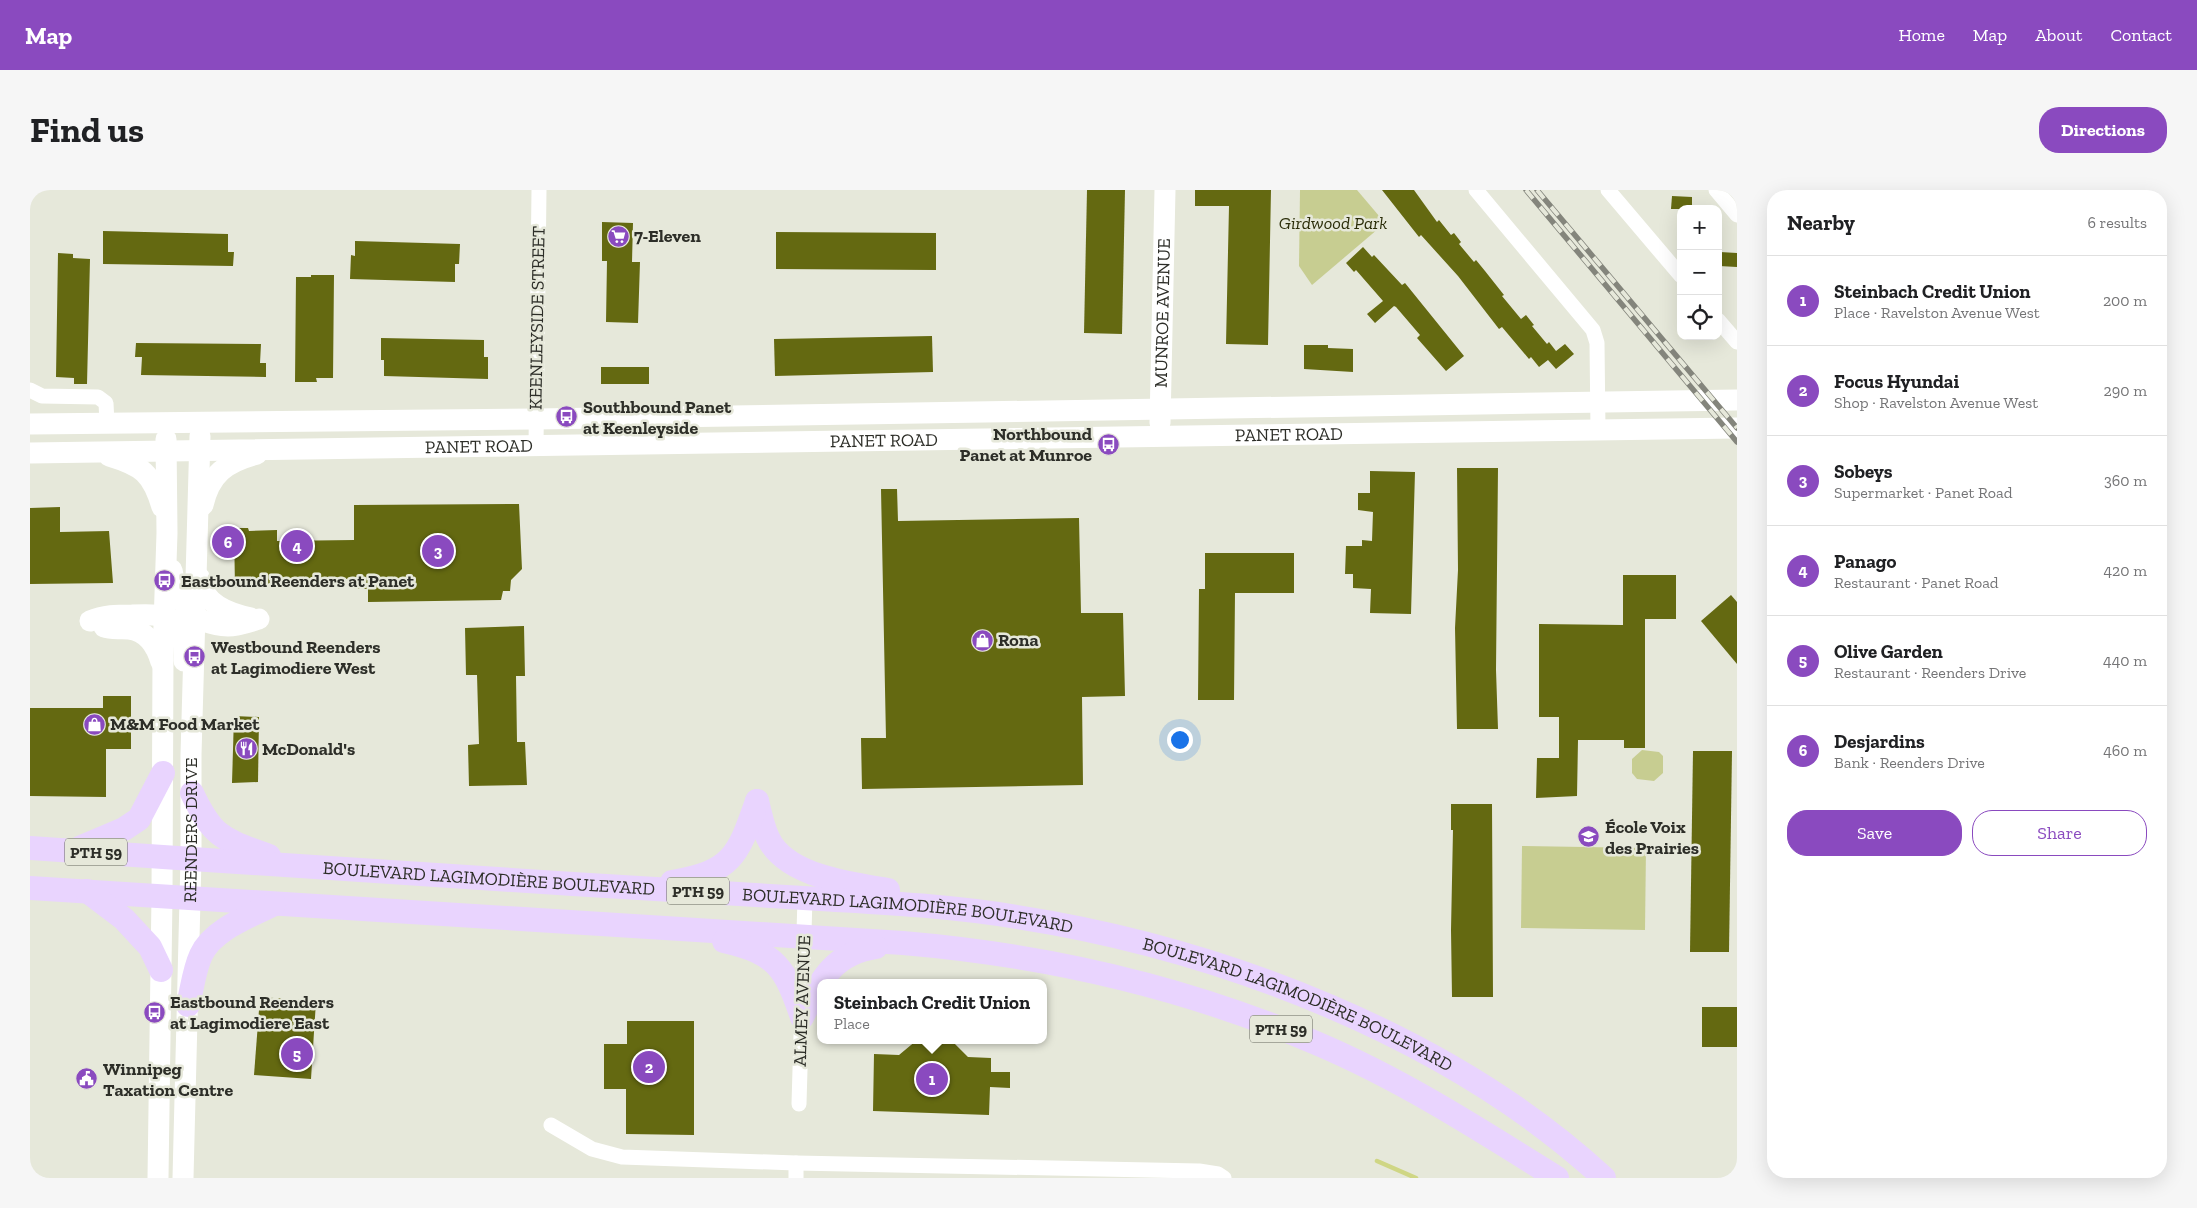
<!DOCTYPE html>
<meta charset="utf-8">
<style>
:root{--surface:#fff;--page:#f6f6f6;--text:#202124;--muted:#757577;--line:#e0e0e0;--accent:#8a4abf}
body{margin:0;font-family:"Zilla Slab",serif;background:var(--page);color:var(--text)}
.controls{position:absolute;right:15px;top:15px;display:grid;overflow:hidden;border-radius:10px;box-shadow:0 5px 20px #0002}
.controls button{width:45px;height:45px;display:grid;place-items:center;padding:0;border:0;border-bottom:1px solid var(--line);background:var(--surface);color:var(--text);font:25px sans-serif}
.you{position:absolute;left:1149px;top:549px;width:18px;height:18px;margin:-12px;border:4px solid #fff;border-radius:50%;background:#1a73e8;box-shadow:0 0 0 8px #1a73e833}
.badge{display:grid;place-items:center;width:32px;height:32px;border-radius:50%;background:var(--accent);color:#fff;font-size:16px;font-weight:700}
.pin{position:absolute;translate:-50% -50%;border:2px solid #fff;box-shadow:0 1px 5px #0006}
.popup{position:absolute;left:787px;top:789px;width:230px;height:65px;box-sizing:border-box;display:grid;place-content:center;border-radius:10px;background:var(--surface);filter:drop-shadow(0 1px 4px #0005);font-size:16px;white-space:nowrap;color:var(--muted)}
.popup b{font-size:19px;color:var(--text)}
.popup::after{content:'';position:absolute;left:50%;top:100%;margin-left:-10px;border:10px solid transparent;border-top-color:var(--surface)}
.list{margin:0;padding:0;list-style:none}
h2{display:flex;justify-content:space-between;align-items:center;height:65px;margin:0;padding:0 20px;font-size:21px}
h2 small{font-size:16px;font-weight:400;color:var(--muted)}
.list li{display:grid;grid-template-columns:32px 1fr auto;gap:15px;align-items:center;box-sizing:border-box;height:90px;padding:0 20px;border-top:1px solid var(--line)}
.list b{display:block;font-size:19px;white-space:nowrap}
.list p{margin:0;font-size:16px;white-space:nowrap;color:var(--muted)}
.list em{font-size:16px;font-style:normal;color:var(--muted)}
.actions{display:flex;gap:10px;padding:15px 20px}
.actions a{flex:1;padding:11px 0;border:1px solid var(--accent);border-radius:20px;text-align:center;font-size:18px;color:var(--accent)}
.actions .main{background:var(--accent);color:#fff}
.icon{flex:none;width:28px;height:28px;fill:none;stroke:currentColor;stroke-width:2;stroke-linecap:round;stroke-linejoin:round}
.map{position:relative;flex:none;width:1707px;height:988px;overflow:hidden;border-radius:20px}
header{display:flex;align-items:center;gap:30px;box-sizing:border-box;height:70px;padding:0 25px;background:var(--accent);color:#fff}
header strong{font-size:24px}
nav{display:flex;gap:28px;margin-inline-start:auto;font-size:18px}
.intro{display:flex;align-items:center;justify-content:space-between;box-sizing:border-box;height:120px;padding:0 30px}
h1{margin:0;font-size:35px}
.button{padding:12px 22px;border-radius:20px;background:var(--accent);color:#fff;font-size:18px;font-weight:700}
main{display:flex;gap:30px;padding:0 30px}
aside{flex:1;background:var(--surface);border-radius:20px;box-shadow:0 5px 20px #0002}
.map>svg:first-child{display:block}
.green{fill:#c7cd91}
.lines{fill:none;stroke-linecap:round;stroke-linejoin:round}
.stream{stroke:#cfd684;stroke-width:4.5}
.building{fill:#646911}
.street{stroke:#fff;stroke-width:15}
.secondary{stroke:#fff;stroke-width:21}
.primary{stroke:#e9d4fe;stroke-width:24}
.rail-casing{stroke:#84857c;stroke-width:5.5}
.rail{stroke:#e6e8da;stroke-width:4;stroke-dasharray:11;stroke-linecap:butt}
.labels{text-anchor:middle;stroke-width:5;stroke-linejoin:round;paint-order:stroke}
.shield{fill:#e6e8da;stroke:#64665d;stroke-width:1}
.shield-label{font-size:16px;font-weight:bold;fill:#2d2e28}
.park-label{font-size:18px;font-style:italic;fill:#2b2d09;stroke:#e6e8da}
.poi-label{font-size:18px;font-weight:bold;fill:#2d2e28;stroke:#e6e8da;text-anchor:start}
.street-label{font-size:18px;fill:#2d2e28;stroke:#e6e8da}
</style>
<header>
<strong>Map</strong>
<nav><a>Home</a><a>Map</a><a>About</a><a>Contact</a></nav>
</header>
<div class="intro"><h1>Find us</h1><a class="button">Directions</a></div>
<main>
<div class="map">
<svg width="1707" height="988" viewBox="0 0 1707 988">
<rect width="100%" height="100%" fill="#e6e8da"/>
<g class="green">
<path d="M1270 0H1327L1355 33 1282 95 1269 76Z"/>
<path d="M1612 560 1629 562 1633 566V583L1624 591 1607 589 1602 583V569Z"/>
<path d="M1492 656 1616 658 1615 740 1491 738Z"/>
</g>
<g class="lines">
<path class="stream" d="M1347 971 1386 988"/>
</g>
<g class="building">
<path d="M1057 0H1095L1092 144 1054 143Z"/>
<path d="M1165 0H1241L1238 155 1196 154 1199 16H1165Z"/>
<path d="M1352 0H1384L1407 32 1409 30 1421 45 1424 43 1431 52 1429 54 1444 72 1446 70 1455 81 1474 105 1472 106 1491 129 1496 125 1504 135 1502 136 1517 154 1519 152 1526 161 1535 154 1544 164 1526 179 1518 170 1509 177 1501 167 1499 169 1472 137 1469 139 1428 86 1391 45 1389 47Z"/>
<path d="M1642 6 1662 7V19H1641Z"/>
<path d="M572 32 603 33 602 72H610L608 133 576 132 577 71H572Z"/>
<path d="M73 41 198 44V62H204L203 76 73 74Z"/>
<path d="M746 42 906 43V80L746 79Z"/>
<path d="M325 51 430 54 429 74H425V92L320 89 321 65 325 66Z"/>
<path d="M1333 57 1342 67 1344 65 1372 95 1375 93 1434 166 1416 181 1387 148 1390 145 1366 117 1364 116 1345 133 1337 124 1353 111 1326 80 1324 82 1316 73Z"/>
<path d="M1690 62 1707 63V77L1689 76Z"/>
<path d="M28 63 43 64V68L60 69 57 194H44V188L26 187Z"/>
<path d="M281 85H304L303 188H286L287 192H265L266 87H281Z"/>
<path d="M902 146 903 182 745 186 744 149Z"/>
<path d="M351 148 454 150V167H458V189L354 186V170H351Z"/>
<path d="M106 153 231 154 230 173H236V187L111 185 112 167H105Z"/>
<path d="M1274 155H1298V158L1323 159V182L1274 179Z"/>
<rect x="571" y="177" width="48" height="17"/>
<path d="M1427 278H1468L1466 480 1468 539H1427L1425 438 1428 380Z"/>
<path d="M1340 281 1385 282 1381 424 1340 423 1341 399 1323 398V384H1315L1316 356H1332V350L1342 351 1343 322 1328 320V303H1340Z"/>
<path d="M851 299H867L868 331 1049 328 1051 423H1093L1095 506 1052 507 1053 595 832 599 831 548H856Z"/>
<path d="M489 314 492 379 481 390 480 401H473L471 410 338 412V399H324V389H249V398H205L204 338H218L219 341 247 340V351L324 350V315Z"/>
<path d="M30 317V342L79 341 83 393 0 394V318Z"/>
<path d="M1175 363H1264V403H1205L1204 510H1168L1169 399H1175Z"/>
<path d="M1593 385H1646V429H1615V558H1594V550H1548L1547 606 1506 608 1507 568H1529V527H1509V434L1593 435Z"/>
<path d="M1701 405 1707 412V474L1671 431Z"/>
<path d="M494 436 495 486H486L487 552H495L497 595 439 596 438 555 449 554 447 485H436L435 438Z"/>
<path d="M73 506H101V559H76V607L0 606V518H73Z"/>
<path d="M204 526 229 527 228 592 202 593Z"/>
<path d="M1663 561H1702L1699 762H1660Z"/>
<path d="M1421 614H1462L1463 807H1422L1421 740 1423 640H1421Z"/>
<path d="M230 807 286 811 281 889 224 885Z"/>
<rect x="1672" y="817" width="35" height="40"/>
<path d="M597 831H664V945L596 944V899H574V854H597Z"/>
<path d="M887 850H916L923 852 938 867 961 868V882H980V898L960 897 959 925 843 921 844 864 869 865Z"/>
</g>
<g class="lines">
<g class="street">
<path d="M1446 0 1563 140 1567 153 1568 240"/>
<path d="M1578 0 1651 86"/>
<path d="M1686 0 1707 25"/>
<path d="M1688 130 1707 152"/>
<path d="M0 200 12 206 68 207 76 213 77 234"/>
<path d="M506 256 509 0"/>
<path d="M769 914 775 708"/>
<path d="M521 935 562 959 592 967 766 973 1169 981 1188 984 1194 988"/>
<path d="M766 988V973"/>
</g>
<g class="secondary">
<path id="s1" d="M1130 233 1135 0"/>
<path d="M0 234 506 229 1707 210"/>
<path id="s2" d="M0 263 1707 238"/>
<path d="M79 266C112 276 122 283 132 317"/>
<path d="M173 315C180 284 196 272 227 264"/>
<path d="M142 380C147 412 162 435 198 436 208 436 219 432 229 429"/>
<path d="M169 387C173 414 198 423 221 428"/>
<path d="M60 431C74 425 87 425 102 425 142 423 155 427 154 471"/>
<path d="M74 437C82 440 90 438 99 439 117 441 126 455 131 472"/>
<path d="M128 988 132 707 133 465 137 343 136 249"/>
<path id="s3" d="M153 988 161 669V565L170 246"/>
</g>
<g class="primary">
<path d="M162 603C183 648 193 649 239 666"/>
<path d="M727 611C731 626 733 642 742 655 764 687 822 694 858 700"/>
<path id="s4" d="M0 658C181 670 362 683 543 694 625 699 708 704 790 709 856 713 922 716 987 727 1192 759 1420 846 1574 988"/>
<path d="M49 658 94 639 109 629 133 583"/>
<path d="M642 692C703 682 708 665 727 611"/>
<path d="M0 698 873 753C1015 765 1155 797 1286 853 1371 889 1449 939 1527 988"/>
<path d="M57 701 94 729 120 757 131 780"/>
<path d="M694 751C747 763 755 778 772 827"/>
<path d="M158 815C162 800 164 780 171 765 183 739 219 727 244 714"/>
<path d="M772 827C791 790 802 764 846 757"/>
</g>
<defs>
<g id="rail">
<path d="M1496 0 1707 252"/>
<path d="M1507 0 1707 238"/>
</g>
</defs>
<use href="#rail" class="rail-casing"/>
<use href="#rail" class="rail"/>
</g>
<defs>
<symbol id="supermarket-disc" viewBox="-11 -11 22 22"><circle r="9.5" fill="#8a4abf" stroke="#e6e8da"/><path d="M-6-5.5h2.5l.6 2H6L4.5 2H-2.5L-4.4-4H-6ZM-1.5 3.2a1.3 1.3 0 1 0 .1 0ZM3 3.2a1.3 1.3 0 1 0 .1 0Z" fill="#fff"/></symbol>
<symbol id="bus-disc" viewBox="-11 -11 22 22"><circle r="9.5" fill="#8a4abf" stroke="#e6e8da"/><path d="M-5-6H5V4H4V6H2V4H-2V6H-4V4H-5ZM-3.5-4V0h7V-4ZM-3.5 1.2v1.5H-2V1.2ZM2 1.2v1.5H3.5V1.2Z" fill="#fff"/></symbol>
<symbol id="shop-disc" viewBox="-11 -11 22 22"><circle r="9.5" fill="#8a4abf" stroke="#e6e8da"/><path d="M-5-2.5h2.3a2.7 3.5 0 0 1 5.4 0H5L5.5 6h-11ZM-1.5-2.5h3a1.5 2.3 0 0 0-3 0Z" fill="#fff"/></symbol>
<symbol id="restaurant-disc" viewBox="-11 -11 22 22"><circle r="9.5" fill="#8a4abf" stroke="#e6e8da"/><path d="M-5-6h1v4h1v-4h1v4h1v-4h1v5L-1.5 .5V6h-2V.5L-5-1ZM5-6V6H3V1.5H1.5Q1.5-4 5-6Z" fill="#fff"/></symbol>
<symbol id="school-disc" viewBox="-11 -11 22 22"><circle r="9.5" fill="#8a4abf" stroke="#e6e8da"/><path d="M0-5L7-2L0 1L-7-2ZM-4 1L0 2.5L4 1V4Q0 6-4 4Z" fill="#fff"/></symbol>
<symbol id="civic-disc" viewBox="-11 -11 22 22"><circle r="9.5" fill="#8a4abf" stroke="#e6e8da"/><path d="M-.6-6.5H3V-4.5H.6V-3L4-1V1h2V6H-6V1h2V-1L-.6-3ZM-1.2 2.5V6h2.4V2.5Z" fill="#fff"/></symbol>
</defs>
<g fill-rule="evenodd">
<use href="#supermarket-disc" x="576" y="34" width="25" height="25"/>
<use href="#bus-disc" x="524" y="214" width="25" height="25"/>
<use href="#bus-disc" x="1066" y="242" width="25" height="25"/>
<use href="#bus-disc" x="122" y="378" width="25" height="25"/>
<use href="#shop-disc" x="940" y="438" width="25" height="25"/>
<use href="#bus-disc" x="152" y="454" width="25" height="25"/>
<use href="#shop-disc" x="52" y="522" width="25" height="25"/>
<use href="#restaurant-disc" x="204" y="546" width="25" height="25"/>
<use href="#school-disc" x="1546" y="634" width="25" height="25"/>
<use href="#bus-disc" x="112" y="810" width="25" height="25"/>
<use href="#civic-disc" x="44" y="876" width="25" height="25"/>
</g>
<g class="labels">
<g class="shield">
<rect x="35" y="648.5" width="62" height="27" rx="4"/>
<rect x="637" y="687.5" width="62" height="27" rx="4"/>
<rect x="1220" y="825.5" width="62" height="27" rx="4"/>
</g>
<g class="shield-label">
<text x="66" y="668">PTH 59</text>
<text x="668" y="707">PTH 59</text>
<text x="1251" y="845">PTH 59</text>
</g>
<g class="park-label">
<text x="1303" y="39">Girdwood Park</text>
</g>
<g class="poi-label">
<text x="604" y="52">7-Eleven</text>
<text x="553" y="223">Southbound Panet<tspan x="553" dy="21">at Keenleyside</tspan></text>
<text x="1062" y="250" text-anchor="end">Northbound<tspan x="1062" dy="21">Panet at Munroe</tspan></text>
<text x="151" y="397">Eastbound Reenders at Panet</text>
<text x="968" y="456">Rona</text>
<text x="181" y="463">Westbound Reenders<tspan x="181" dy="21">at Lagimodiere West</tspan></text>
<text x="80" y="540">M&amp;M Food Market</text>
<text x="232" y="565">McDonald's</text>
<text x="1575" y="643">École Voix<tspan x="1575" dy="21">des Prairies</tspan></text>
<text x="140" y="818">Eastbound Reenders<tspan x="140" dy="21">at Lagimodiere East</tspan></text>
<text x="73" y="885">Winnipeg<tspan x="73" dy="21">Taxation Centre</tspan></text>
</g>
<g class="street-label">
<text dy="6" stroke="none"><textPath href="#s1" startOffset="110">MUNROE AVENUE</textPath></text>
<text transform="translate(507 128) rotate(-89)" y="6">KEENLEYSIDE STREET</text>
<text dy="6" stroke="none"><textPath href="#s2" startOffset="1259">PANET ROAD</textPath></text>
<text dy="6" stroke="none"><textPath href="#s2" startOffset="854">PANET ROAD</textPath></text>
<text dy="6" stroke="none"><textPath href="#s2" startOffset="449">PANET ROAD</textPath></text>
<text dy="6" stroke="none"><textPath href="#s3" startOffset="348">REENDERS DRIVE</textPath></text>
<text dy="6" stroke="none"><textPath href="#s4" startOffset="460">BOULEVARD LAGIMODIÈRE BOULEVARD</textPath></text>
<text dy="6" stroke="none"><textPath href="#s4" startOffset="880">BOULEVARD LAGIMODIÈRE BOULEVARD</textPath></text>
<text transform="translate(772 811) rotate(-88)" y="6">ALMEY AVENUE</text>
<text dy="6" stroke="none"><textPath href="#s4" startOffset="1285">BOULEVARD LAGIMODIÈRE BOULEVARD</textPath></text>
</g>
</g>
</svg>
<div class="controls">
<button>+</button>
<button>−</button>
<button><svg class="icon" aria-label="locate" viewBox="0 0 24 24"><circle cx="12" cy="12" r="6"/><path d="M12 2v4M12 18v4M2 12h4M18 12h4"/></svg></button>
</div>
<div class="you"></div>
<div class="pin badge" style="left:902px;top:889px">1</div>
<div class="popup"><b>Steinbach Credit Union</b>Place</div>
<div class="pin badge" style="left:619px;top:877px">2</div>
<div class="pin badge" style="left:408px;top:361px">3</div>
<div class="pin badge" style="left:267px;top:356px">4</div>
<div class="pin badge" style="left:267px;top:864px">5</div>
<div class="pin badge" style="left:198px;top:352px">6</div>
</div>
<aside>
<h2>Nearby<small>6 results</small></h2>
<ul class="list">
<li><span class="badge">1</span><div><b>Steinbach Credit Union</b><p>Place · Ravelston Avenue West</p></div><em>200 m</em></li>
<li><span class="badge">2</span><div><b>Focus Hyundai</b><p>Shop · Ravelston Avenue West</p></div><em>290 m</em></li>
<li><span class="badge">3</span><div><b>Sobeys</b><p>Supermarket · Panet Road</p></div><em>360 m</em></li>
<li><span class="badge">4</span><div><b>Panago</b><p>Restaurant · Panet Road</p></div><em>420 m</em></li>
<li><span class="badge">5</span><div><b>Olive Garden</b><p>Restaurant · Reenders Drive</p></div><em>440 m</em></li>
<li><span class="badge">6</span><div><b>Desjardins</b><p>Bank · Reenders Drive</p></div><em>460 m</em></li>
</ul>
<div class="actions"><a class="main">Save</a><a>Share</a></div>
</aside>
</main>
